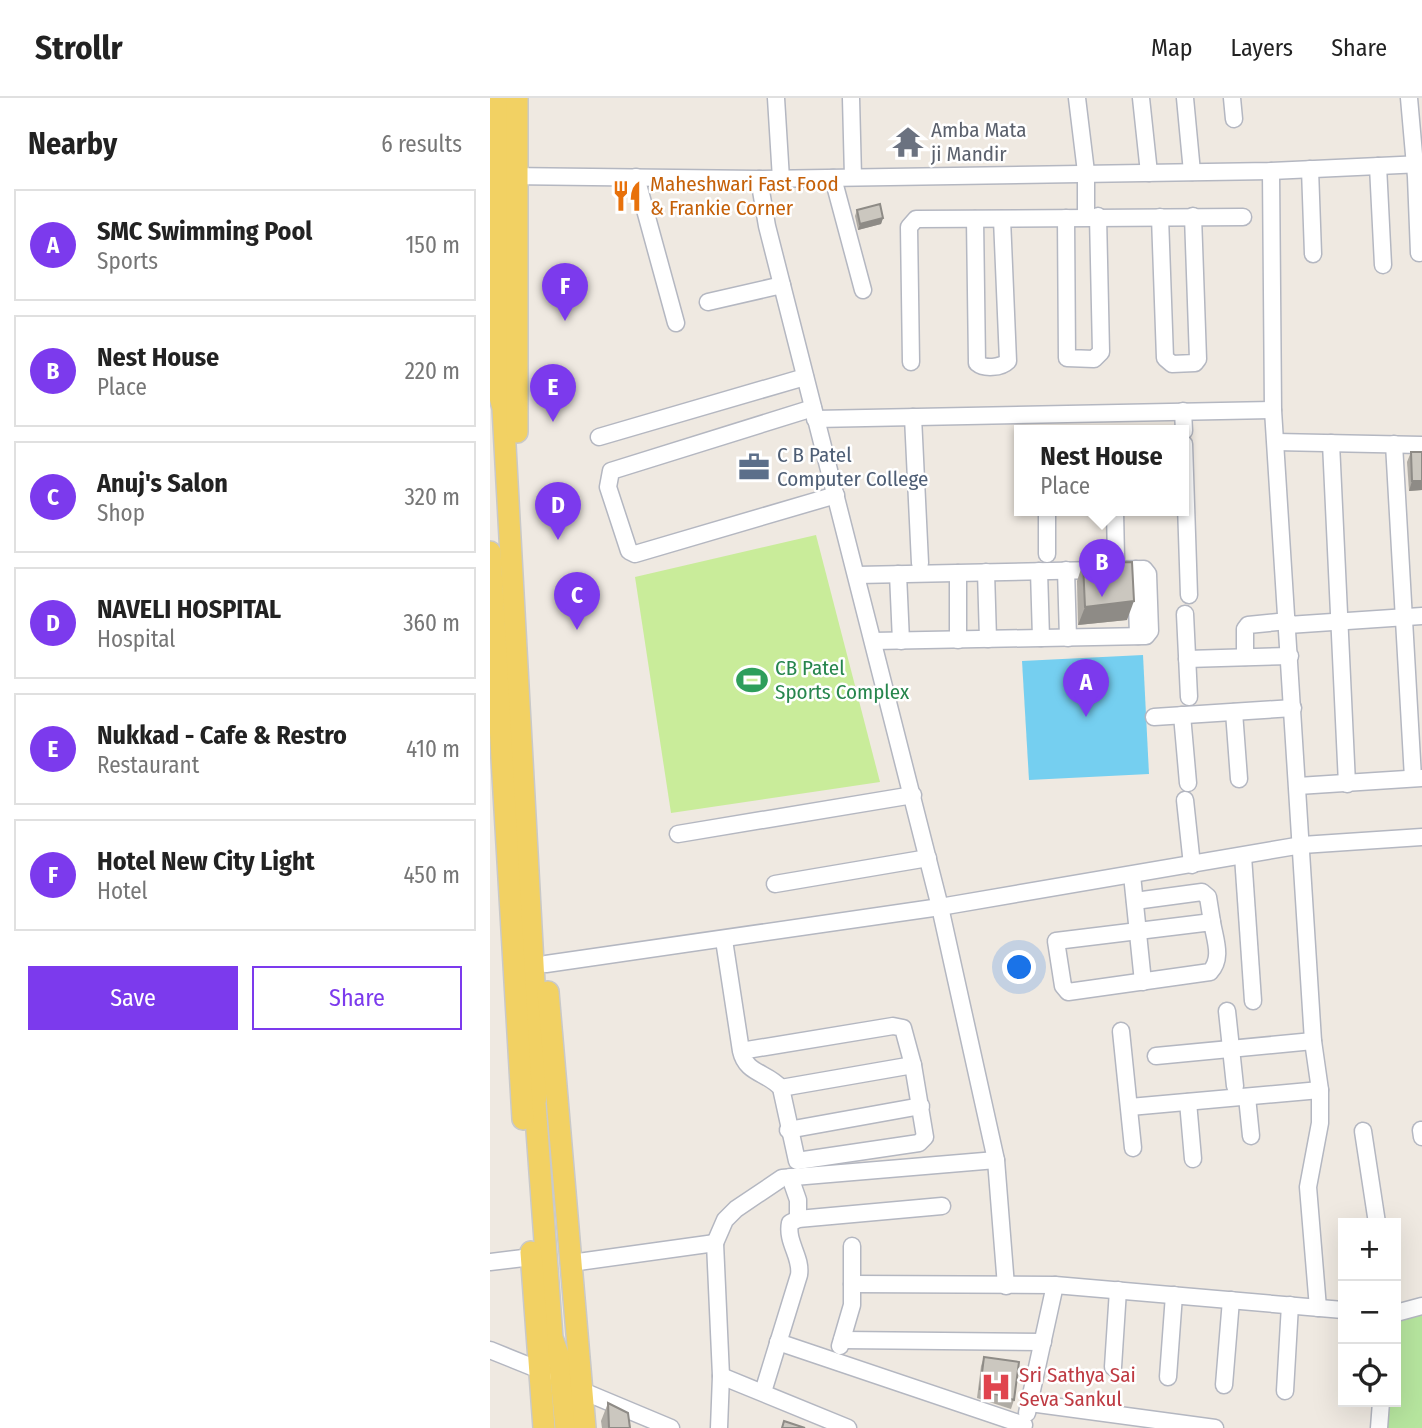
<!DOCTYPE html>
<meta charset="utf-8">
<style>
:root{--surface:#fff;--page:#f6f6f6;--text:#222;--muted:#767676;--line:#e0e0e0;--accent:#7c3aed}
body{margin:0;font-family:"Fira Sans Condensed",sans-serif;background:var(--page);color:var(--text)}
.controls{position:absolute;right:21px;bottom:21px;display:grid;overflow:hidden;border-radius:0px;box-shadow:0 7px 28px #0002}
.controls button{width:63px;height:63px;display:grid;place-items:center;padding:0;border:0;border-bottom:2px solid var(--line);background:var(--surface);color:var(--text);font:35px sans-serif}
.you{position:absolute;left:530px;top:870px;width:24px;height:24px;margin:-18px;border:5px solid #fff;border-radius:50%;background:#1a73e8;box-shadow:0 0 0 10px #1a73e833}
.badge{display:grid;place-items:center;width:46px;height:46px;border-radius:50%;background:var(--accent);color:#fff;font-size:23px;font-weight:700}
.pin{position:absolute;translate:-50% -58px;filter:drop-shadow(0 2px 4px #0008)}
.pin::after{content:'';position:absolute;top:37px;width:24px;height:21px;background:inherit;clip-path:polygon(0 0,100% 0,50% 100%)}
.popup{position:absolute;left:524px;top:327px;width:175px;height:91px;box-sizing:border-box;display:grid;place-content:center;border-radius:0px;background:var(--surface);filter:drop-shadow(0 2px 5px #0005);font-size:23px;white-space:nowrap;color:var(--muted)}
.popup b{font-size:26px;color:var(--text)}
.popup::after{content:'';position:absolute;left:50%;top:100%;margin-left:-14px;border:14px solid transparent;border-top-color:var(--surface)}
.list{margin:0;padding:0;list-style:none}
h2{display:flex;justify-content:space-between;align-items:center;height:91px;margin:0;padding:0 28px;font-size:30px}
h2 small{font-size:23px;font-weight:400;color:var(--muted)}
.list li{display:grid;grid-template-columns:46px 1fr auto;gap:21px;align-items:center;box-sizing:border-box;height:112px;margin:0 14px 14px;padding:0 14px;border:2px solid var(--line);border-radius:0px}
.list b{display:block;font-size:26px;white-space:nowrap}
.list p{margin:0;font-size:23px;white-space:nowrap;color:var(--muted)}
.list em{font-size:23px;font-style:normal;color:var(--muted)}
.actions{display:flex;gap:14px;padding:21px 28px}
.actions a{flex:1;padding:16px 0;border:2px solid var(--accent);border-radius:0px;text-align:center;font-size:24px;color:var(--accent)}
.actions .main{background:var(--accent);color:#fff}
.icon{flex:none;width:38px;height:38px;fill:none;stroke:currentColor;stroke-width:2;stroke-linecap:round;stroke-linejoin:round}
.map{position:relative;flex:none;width:932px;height:1330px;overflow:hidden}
header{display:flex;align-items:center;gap:42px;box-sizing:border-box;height:98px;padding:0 35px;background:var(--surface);border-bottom:2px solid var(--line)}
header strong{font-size:33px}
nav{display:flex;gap:38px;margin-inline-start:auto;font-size:24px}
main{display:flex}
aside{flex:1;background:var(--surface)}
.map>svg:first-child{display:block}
.green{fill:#b6e59e}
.pitch{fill:#c9ec9a}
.water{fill:#75cff0}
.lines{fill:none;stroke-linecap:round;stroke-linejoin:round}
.minor-casing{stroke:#b4b7c1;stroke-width:19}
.major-casing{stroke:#c9c9c9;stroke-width:24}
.minor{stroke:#fff;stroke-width:16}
.major{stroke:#f2d163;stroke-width:21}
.wall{fill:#afaba4}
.shaded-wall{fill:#8e8b86}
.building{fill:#cbc7bf;stroke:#8e8b86;stroke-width:2}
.labels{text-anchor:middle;stroke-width:5;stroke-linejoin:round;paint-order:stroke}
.worship-label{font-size:21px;fill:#5b616d;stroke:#fff;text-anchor:start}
.food-label{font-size:21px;fill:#c56008;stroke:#fff;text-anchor:start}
.service-label{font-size:21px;fill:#4e5e75;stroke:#fff;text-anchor:start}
.leisure-label{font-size:21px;fill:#27864d;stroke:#fff;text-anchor:start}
.health-label{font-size:21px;fill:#be3a42;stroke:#fff;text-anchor:start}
</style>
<header>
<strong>Strollr</strong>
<nav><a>Map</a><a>Layers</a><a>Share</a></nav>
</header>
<main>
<aside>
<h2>Nearby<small>6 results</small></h2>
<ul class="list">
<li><span class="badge">A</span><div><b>SMC Swimming Pool</b><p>Sports</p></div><em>150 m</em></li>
<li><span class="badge">B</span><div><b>Nest House</b><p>Place</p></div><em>220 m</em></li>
<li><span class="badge">C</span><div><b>Anuj's Salon</b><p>Shop</p></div><em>320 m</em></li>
<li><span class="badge">D</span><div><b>NAVELI HOSPITAL</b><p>Hospital</p></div><em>360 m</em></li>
<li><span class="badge">E</span><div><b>Nukkad - Cafe &amp; Restro</b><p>Restaurant</p></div><em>410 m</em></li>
<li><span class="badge">F</span><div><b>Hotel New City Light</b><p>Hotel</p></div><em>450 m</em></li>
</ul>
<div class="actions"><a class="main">Save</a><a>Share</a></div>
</aside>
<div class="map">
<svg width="932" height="1330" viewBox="0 0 932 1330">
<rect width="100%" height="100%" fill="#efe9e1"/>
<path class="green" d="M932 1202V1330H887L889 1304H906V1212Z"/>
<path class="pitch" d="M326 437 390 684 181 715 145 479Z"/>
<path class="water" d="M653 557 659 676 539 682 532 563Z"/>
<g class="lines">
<defs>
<g id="minor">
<path d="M286 0 291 81"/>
<path d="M361 0 363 79"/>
<path d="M587 0 596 74V118"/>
<path d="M651 0 659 75"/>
<path d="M695 0 702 74"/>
<path d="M742 0 744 21"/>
<path d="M919 0 926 79 929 155"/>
<path d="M888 68 893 167"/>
<path d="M820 71 823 156"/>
<path d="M781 73 783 312 823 943 830 992V1025L818 1089 828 1210"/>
<path d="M16 78 269 81 781 73 932 66"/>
<path d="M146 79 186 225"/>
<path d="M343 80 373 192"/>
<path d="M269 81 277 128 450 809 506 1062 516 1188"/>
<path d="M670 119 675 260 682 266 705 265 708 261 703 118"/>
<path d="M576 120 577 260 604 261 611 254 608 118"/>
<path d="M485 121 487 265C494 271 511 270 518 263L512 121"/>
<path d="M218 204 292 187"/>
<path d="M421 264 419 129 426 121 753 119"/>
<path d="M323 310 121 373 118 389 139 453 145 456 346 397"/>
<path d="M693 313 694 333"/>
<path d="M423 319 430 465"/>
<path d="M325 321 783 312"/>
<path d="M109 339 315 279"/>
<path d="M786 344 932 347"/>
<path d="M841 345 857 686"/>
<path d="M694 346 699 497"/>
<path d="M904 346 923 680"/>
<path d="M557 413V456"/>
<path d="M625 413 626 461"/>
<path d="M646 471 648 538"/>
<path d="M576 472 578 540"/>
<path d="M549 473 551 540"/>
<path d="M496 474 498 541"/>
<path d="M468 475V542"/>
<path d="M408 476 411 543"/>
<path d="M367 477 654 471 658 476 660 533 656 538 383 543"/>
<path d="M695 516 699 599"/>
<path d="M798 527 932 518"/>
<path d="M755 559V531L758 527 798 523"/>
<path d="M697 561 800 558"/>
<path d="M744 614 749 681"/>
<path d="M692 617 698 685"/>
<path d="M664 619 803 610"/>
<path d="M808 688 932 680"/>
<path d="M695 702 702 767"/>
<path d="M188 736 423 697"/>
<path d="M753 758 763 903"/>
<path d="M642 777 653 884"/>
<path d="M285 786 438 760"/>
<path d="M645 803 712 794 718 799 722 824"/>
<path d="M722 824C725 842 733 860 720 874L578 894 573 888 566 843Z"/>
<path d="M233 841 234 842 251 953C256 976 277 974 291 990L307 1063 429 1045 435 1039 423 967 413 930 403 928 251 953"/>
<path d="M56 866 450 809 812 747 932 739"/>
<path d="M737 913 745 988"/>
<path d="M631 933 643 1050"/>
<path d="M666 958 823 943"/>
<path d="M291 990 423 967"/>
<path d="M757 999 761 1038"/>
<path d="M698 1004 703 1061"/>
<path d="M640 1009 830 992"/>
<path d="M298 1032 431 1008"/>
<path d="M931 1032 932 1039"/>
<path d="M873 1033 887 1125"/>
<path d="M300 1079 308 1102V1121"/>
<path d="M225 1145 235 1122 246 1111 292 1080 506 1062"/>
<path d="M0 1164 42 1159"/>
<path d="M81 1165 225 1145 231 1278 229 1330"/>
<path d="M362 1186 565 1187 853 1212"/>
<path d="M906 1215 932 1208"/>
<path d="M352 1242 553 1244"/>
<path d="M288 1244 534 1327"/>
<path d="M350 1248 362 1207V1148"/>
<path d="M0 1252 57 1275"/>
<path d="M623 1269 628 1192"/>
<path d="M231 1278 358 1330"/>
<path d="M678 1279 684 1197"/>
<path d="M734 1287 741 1202"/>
<path d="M83 1289 181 1330"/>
<path d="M795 1293 800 1207"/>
<path d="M273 1294 309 1177C312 1159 296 1144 300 1125L308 1121 452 1108"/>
<path d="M540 1305 725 1330"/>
<path d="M537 1315 565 1187"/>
<path d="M889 1330 891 1304"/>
</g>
<g id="major">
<path d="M9 0 7 288 13 310 49 977 45 1005 62 1240 69 1259 76 1330"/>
<path d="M27 334V0"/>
<path d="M0 454 33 1021"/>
<path d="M58 894 95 1330"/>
<path d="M41 1154 54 1330"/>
</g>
</defs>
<use href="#minor" class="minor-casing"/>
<use href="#major" class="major-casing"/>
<use href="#minor" class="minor"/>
<use href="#major" class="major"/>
</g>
<g class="wall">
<path d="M367 112 393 120 391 126 368 132 365 118Z"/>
<path d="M921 354H932V392L919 393 917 364Z"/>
<path d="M593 465 637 522 588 527 587 483Z"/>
<path d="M494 1259 524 1302 521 1311 487 1300 491 1268Z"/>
<path d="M118 1305 140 1330H112L111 1323Z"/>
</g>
<g class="shaded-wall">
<path d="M393 120 391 126 368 132 370 126Z"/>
<path d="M922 383H932V392L919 393Z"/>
<path d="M644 503 637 522 588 527 595 509Z"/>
</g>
<g class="building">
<path d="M390 106 393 120 370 126 367 112Z"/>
<path d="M921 354H932V383H922Z"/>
<path d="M642 464 644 503 595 509 593 465Z"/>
<path d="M494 1259 529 1264 524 1302 490 1291Z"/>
<path d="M118 1305 138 1315 140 1330H119Z"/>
<path d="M294 1323 315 1330H292Z"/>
</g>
<defs>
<symbol id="temple-bare" viewBox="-9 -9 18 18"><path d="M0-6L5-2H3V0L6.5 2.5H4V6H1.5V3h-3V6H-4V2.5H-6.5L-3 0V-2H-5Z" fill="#6b7280" stroke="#fff" stroke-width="2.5" paint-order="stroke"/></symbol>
<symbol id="restaurant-bare" viewBox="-9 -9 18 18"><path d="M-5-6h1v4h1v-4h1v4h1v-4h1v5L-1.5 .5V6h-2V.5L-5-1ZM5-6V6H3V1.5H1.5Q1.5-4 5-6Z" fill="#e8710a" stroke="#fff" stroke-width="2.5" paint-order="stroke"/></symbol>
<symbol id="office-bare" viewBox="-9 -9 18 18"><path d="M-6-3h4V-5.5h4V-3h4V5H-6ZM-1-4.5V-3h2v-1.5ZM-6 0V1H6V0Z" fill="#5c6f8a" stroke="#fff" stroke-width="2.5" paint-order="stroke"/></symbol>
<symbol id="stadium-bare" viewBox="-9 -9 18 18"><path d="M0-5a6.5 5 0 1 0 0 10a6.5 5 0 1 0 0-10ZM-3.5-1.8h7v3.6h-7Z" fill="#2e9e5b" stroke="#fff" stroke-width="2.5" paint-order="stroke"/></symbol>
<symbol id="hospital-bare" viewBox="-9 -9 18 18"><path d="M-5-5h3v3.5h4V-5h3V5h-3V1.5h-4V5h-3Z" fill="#e0444e" stroke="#fff" stroke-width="2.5" paint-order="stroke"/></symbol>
</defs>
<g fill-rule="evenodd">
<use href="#temple-bare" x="396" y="22" width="44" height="44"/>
<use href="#restaurant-bare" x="115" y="76" width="44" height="44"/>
<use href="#office-bare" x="242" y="347" width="44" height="44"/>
<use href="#stadium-bare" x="240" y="560" width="44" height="44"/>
<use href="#hospital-bare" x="484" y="1267" width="44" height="44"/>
</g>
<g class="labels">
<g class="worship-label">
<text x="441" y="39">Amba Mata<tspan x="441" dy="24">ji Mandir</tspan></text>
</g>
<g class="food-label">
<text x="160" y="93">Maheshwari Fast Food<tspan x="160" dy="24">&amp; Frankie Corner</tspan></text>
</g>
<g class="service-label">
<text x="287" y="364">C B Patel<tspan x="287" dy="24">Computer College</tspan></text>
</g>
<g class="leisure-label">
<text x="285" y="577">CB Patel<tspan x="285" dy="24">Sports Complex</tspan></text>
</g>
<g class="health-label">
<text x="529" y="1284">Sri Sathya Sai<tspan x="529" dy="24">Seva Sankul</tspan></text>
</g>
</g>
</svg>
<div class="controls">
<button>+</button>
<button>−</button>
<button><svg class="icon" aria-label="locate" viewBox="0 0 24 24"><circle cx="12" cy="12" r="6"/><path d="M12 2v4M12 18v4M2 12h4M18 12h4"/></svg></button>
</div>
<div class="you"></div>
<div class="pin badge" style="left:596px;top:619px">A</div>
<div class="pin badge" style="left:612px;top:499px">B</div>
<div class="popup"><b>Nest House</b>Place</div>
<div class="pin badge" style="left:87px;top:532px">C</div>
<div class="pin badge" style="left:68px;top:442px">D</div>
<div class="pin badge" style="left:63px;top:324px">E</div>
<div class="pin badge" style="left:75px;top:223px">F</div>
</div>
</main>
